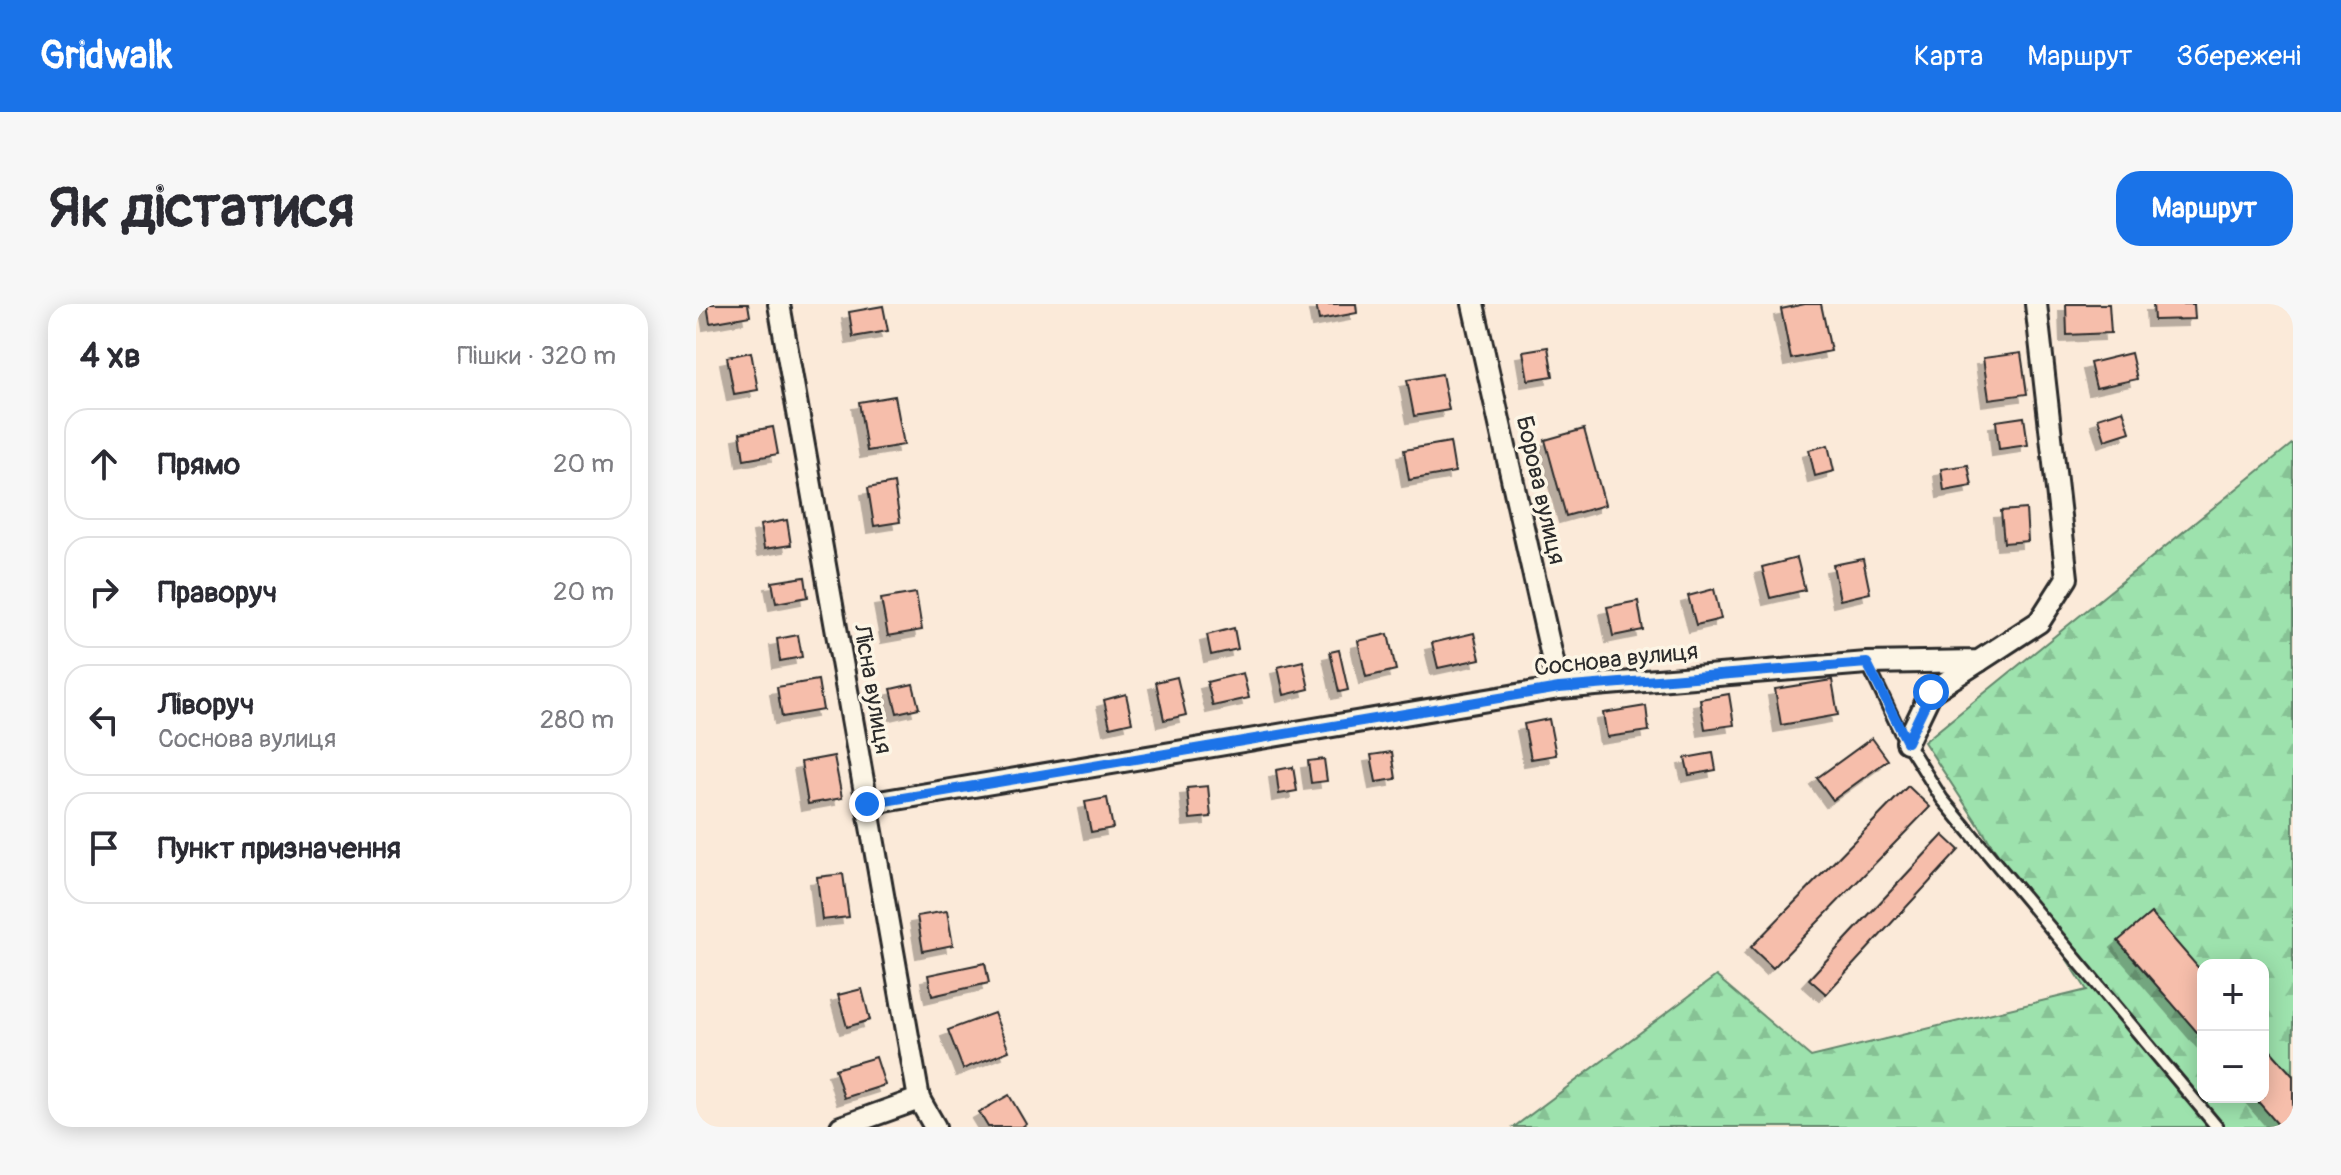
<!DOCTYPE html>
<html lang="uk">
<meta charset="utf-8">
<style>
:root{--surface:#fff;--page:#f7f7f7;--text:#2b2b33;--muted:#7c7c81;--line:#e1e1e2;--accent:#1a73e8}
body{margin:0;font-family:Pangolin,sans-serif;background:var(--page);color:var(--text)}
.controls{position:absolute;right:24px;bottom:24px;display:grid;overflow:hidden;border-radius:16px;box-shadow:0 4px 20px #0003}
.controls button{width:72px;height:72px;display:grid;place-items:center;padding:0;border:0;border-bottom:2px solid var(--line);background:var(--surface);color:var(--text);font:40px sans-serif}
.stop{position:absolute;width:24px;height:24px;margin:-18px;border:6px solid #1a73e8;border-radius:50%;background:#fff}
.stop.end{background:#1a73e8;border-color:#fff;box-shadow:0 2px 8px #0008}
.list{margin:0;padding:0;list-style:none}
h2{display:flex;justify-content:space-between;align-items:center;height:104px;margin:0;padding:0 32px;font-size:34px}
h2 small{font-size:26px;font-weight:400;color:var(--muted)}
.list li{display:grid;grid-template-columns:52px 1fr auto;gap:24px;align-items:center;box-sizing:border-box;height:112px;margin:0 16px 16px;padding:0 16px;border:2px solid var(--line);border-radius:24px}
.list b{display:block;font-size:30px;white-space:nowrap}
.list p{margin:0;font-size:26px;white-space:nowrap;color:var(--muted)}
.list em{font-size:26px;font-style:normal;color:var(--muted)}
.icon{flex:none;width:44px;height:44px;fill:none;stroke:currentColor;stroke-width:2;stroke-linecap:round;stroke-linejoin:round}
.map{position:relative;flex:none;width:1597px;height:823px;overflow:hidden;border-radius:24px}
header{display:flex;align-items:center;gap:48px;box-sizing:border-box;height:112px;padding:0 40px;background:var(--accent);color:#fff}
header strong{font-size:38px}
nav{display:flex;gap:44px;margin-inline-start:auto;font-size:28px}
.intro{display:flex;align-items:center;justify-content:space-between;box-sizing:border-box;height:192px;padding:0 48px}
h1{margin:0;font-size:56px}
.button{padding:20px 36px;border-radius:24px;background:var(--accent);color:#fff;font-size:28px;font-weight:700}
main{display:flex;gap:48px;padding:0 48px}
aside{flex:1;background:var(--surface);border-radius:24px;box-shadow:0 4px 20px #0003}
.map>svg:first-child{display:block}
.forest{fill:url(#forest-firs);stroke:#64866c;stroke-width:2;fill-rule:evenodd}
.building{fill:#f6beab;stroke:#2b2b2b;stroke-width:2;filter:url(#shadow)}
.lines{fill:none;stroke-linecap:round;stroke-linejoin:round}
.lane-casing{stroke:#2b2b2b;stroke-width:16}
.street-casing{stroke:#2b2b2b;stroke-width:26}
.lane{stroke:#fcf5e5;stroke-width:10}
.street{stroke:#fcf5e5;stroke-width:20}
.route{stroke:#1a73e8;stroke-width:10}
.labels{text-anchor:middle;stroke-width:7;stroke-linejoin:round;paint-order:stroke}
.street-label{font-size:24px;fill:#2b2b2b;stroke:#fcf5e5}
</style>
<header>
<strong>Gridwalk</strong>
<nav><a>Карта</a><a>Маршрут</a><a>Збережені</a></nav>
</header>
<div class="intro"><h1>Як дістатися</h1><a class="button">Маршрут</a></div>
<main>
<aside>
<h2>4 хв<small>Пішки · 320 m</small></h2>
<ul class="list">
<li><svg class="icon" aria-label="ahead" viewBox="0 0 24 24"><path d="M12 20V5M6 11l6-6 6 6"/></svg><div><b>Прямо</b></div><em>20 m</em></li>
<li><svg class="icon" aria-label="right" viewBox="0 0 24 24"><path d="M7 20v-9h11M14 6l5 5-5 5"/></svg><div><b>Праворуч</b></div><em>20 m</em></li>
<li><svg class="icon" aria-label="left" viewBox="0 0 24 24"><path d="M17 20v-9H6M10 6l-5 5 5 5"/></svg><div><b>Ліворуч</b><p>Соснова вулиця</p></div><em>280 m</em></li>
<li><svg class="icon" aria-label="arrive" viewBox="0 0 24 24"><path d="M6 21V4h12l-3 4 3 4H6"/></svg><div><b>Пункт призначення</b></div></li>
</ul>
</aside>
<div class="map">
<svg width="1597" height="823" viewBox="0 0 1597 823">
<defs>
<pattern id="forest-firs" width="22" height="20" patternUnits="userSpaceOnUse" patternTransform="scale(2)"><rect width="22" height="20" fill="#9de2ad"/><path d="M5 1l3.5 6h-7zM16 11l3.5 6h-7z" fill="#87c295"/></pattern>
<filter id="shadow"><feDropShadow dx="-7" dy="7" stdDeviation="0" flood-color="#0004"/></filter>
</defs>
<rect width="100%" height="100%" fill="#fbead9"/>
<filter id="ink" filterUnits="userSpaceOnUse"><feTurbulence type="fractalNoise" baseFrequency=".0125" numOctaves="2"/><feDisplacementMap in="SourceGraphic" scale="16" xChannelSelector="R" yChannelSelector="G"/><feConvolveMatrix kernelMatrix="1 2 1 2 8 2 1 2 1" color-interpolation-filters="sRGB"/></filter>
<g filter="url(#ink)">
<path class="forest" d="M1597 139V823H818L1020 672 1115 753 1391 686 1228 438ZM1507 661H1567V793H1507Z"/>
<g class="building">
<path d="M11 0H52L54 12 14 19Z"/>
<path d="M620 0H660L661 9 623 16Z"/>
<path d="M1109 0H1125L1135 47 1095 55 1085 5Z"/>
<path d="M1370 0H1413L1415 29 1371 31Z"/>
<path d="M1457 0H1498L1499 15 1458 16Z"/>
<path d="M187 2 192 27 157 33 153 8Z"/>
<path d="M852 43 857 72 832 76 827 47Z"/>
<path d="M55 48 62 86 38 90 31 53Z"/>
<path d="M1325 49 1331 90 1293 95 1287 54Z"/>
<path d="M1435 49 1441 75 1400 84 1394 59Z"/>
<path d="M746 70 753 106 718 112 711 76Z"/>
<path d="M199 92 208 141 171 147 163 98Z"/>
<path d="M1427 106 1434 128 1409 136 1402 114Z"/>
<path d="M1328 113 1332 141 1303 145 1300 117Z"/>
<path d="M77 123 82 150 48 156 44 129Z"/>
<path d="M888 125 909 201 870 212 849 136Z"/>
<path d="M754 138 759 168 713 176 708 146Z"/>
<path d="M1132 141 1138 167 1119 172 1113 146Z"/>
<path d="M1272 161 1276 182 1248 187 1245 165Z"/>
<path d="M198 179 204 218 178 222 172 184Z"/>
<path d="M1330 205 1332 237 1308 239 1305 207Z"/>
<path d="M91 216 95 241 68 245 64 221Z"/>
<path d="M1101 254 1109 286 1074 294 1066 263Z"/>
<path d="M1167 255 1174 289 1144 296 1137 261Z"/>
<path d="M109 273 112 293 80 299 76 278Z"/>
<path d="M1018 285 1025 315 1000 321 992 292Z"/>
<path d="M220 289 226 326 192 332 185 295Z"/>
<path d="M942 297 947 326 917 332 911 303Z"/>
<path d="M538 324 542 345 515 351 511 331Z"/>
<path d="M778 329 784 355 742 364 736 339Z"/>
<path d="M692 330 700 366 670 373 662 337Z"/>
<path d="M102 331 106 353 84 357 81 335Z"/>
<path d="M643 346 652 386 643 388 634 348Z"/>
<path d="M607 357 613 385 588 391 582 363Z"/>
<path d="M547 369 553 394 517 402 511 378Z"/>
<path d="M481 373 490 411 468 416 460 378Z"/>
<path d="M122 376 127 406 86 413 81 383Z"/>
<path d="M1136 376 1142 411 1085 421 1079 385Z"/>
<path d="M217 380 223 404 201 409 195 385Z"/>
<path d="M430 390 436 418 414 423 408 396Z"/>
<path d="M1033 390 1038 421 1009 425 1004 395Z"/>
<path d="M950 402 953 427 911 433 907 409Z"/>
<path d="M853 415 860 451 835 455 828 420Z"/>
<path d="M1176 434 1192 456 1137 496 1121 474Z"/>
<path d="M696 448 700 475 680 478 675 451Z"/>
<path d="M1017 449 1020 466 993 471 989 454Z"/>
<path d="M138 452 146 494 112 500 105 458Z"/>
<path d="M628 455 631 477 615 479 612 457Z"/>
<path d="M597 463 601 487 583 490 580 466Z"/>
<path d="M512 482 515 513 494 515 491 484Z"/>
<path d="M1212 482 1234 503 1077 664 1055 643Z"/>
<path d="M411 494 417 524 395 528 389 498Z"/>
<path d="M1247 531 1263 546 1130 690 1113 675Z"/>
<path d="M147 570 153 613 126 616 121 573Z"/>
<path d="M251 607 257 641 227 647 221 612Z"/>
<path d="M1455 609 1507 669V735L1422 637Z"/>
<path d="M289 659 293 679 236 692 232 671Z"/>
<path d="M166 685 174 716 151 723 142 691Z"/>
<path d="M298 709 313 747 267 765 252 726Z"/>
<path d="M1567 738 1597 772V823H1584L1558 793H1567Z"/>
<path d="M180 753 189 781 148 794 139 765Z"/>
<path d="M313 791 330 820 326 823H292L283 808Z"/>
</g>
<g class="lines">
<defs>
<path id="lane" d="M1171 359 1204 428 1246 495 1521 823"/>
<g id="street">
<path d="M83 0 223 795 239 823"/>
<path d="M777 0 863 384"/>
<path d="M1211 438 1235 388 1283 357"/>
<path d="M171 500 863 384 1171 359 1283 357 1343 318 1371 274 1340 0"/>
<path d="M145 823 223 795"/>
</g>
</defs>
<use href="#lane" class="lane-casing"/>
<use href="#street" class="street-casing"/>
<use href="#lane" class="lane"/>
<use href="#street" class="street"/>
</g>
</g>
<g class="lines" filter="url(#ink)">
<path class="route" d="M171 500 863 384 1171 359 1211 438 1235 388"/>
</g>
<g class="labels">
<g class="street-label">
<text transform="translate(845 186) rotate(77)" y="8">Борова вулиця</text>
<text transform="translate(920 355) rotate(-6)" y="8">Соснова вулиця</text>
<text transform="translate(177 385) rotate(80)" y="8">Лісна вулиця</text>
</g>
</g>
</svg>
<div class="controls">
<button>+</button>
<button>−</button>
</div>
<div class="stop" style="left:1235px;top:388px"></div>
<div class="stop end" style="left:171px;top:500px"></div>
</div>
</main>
